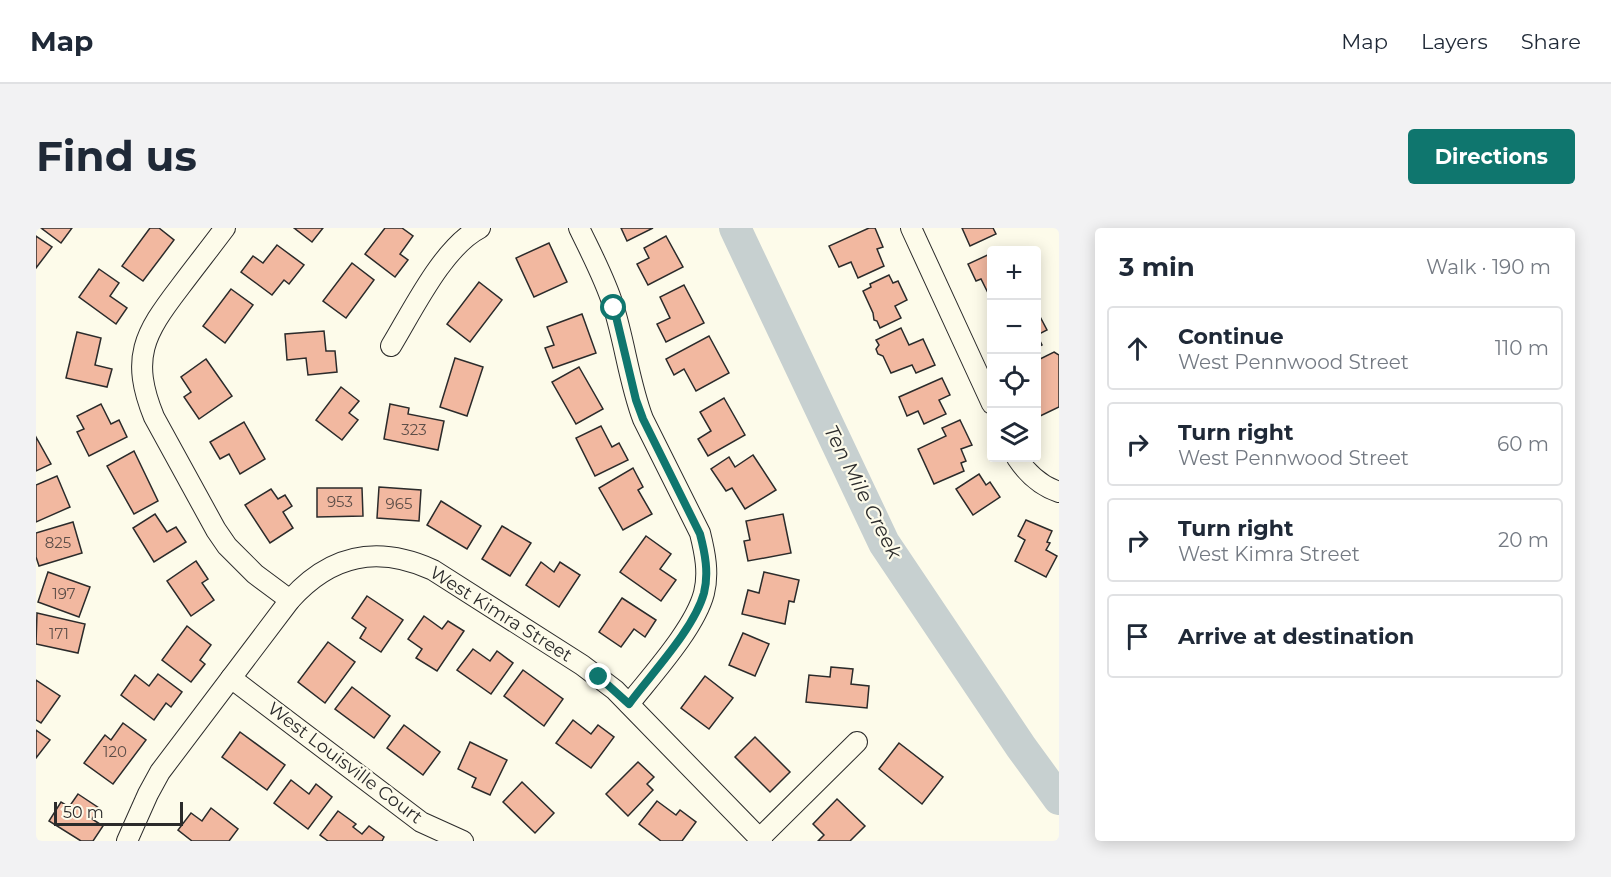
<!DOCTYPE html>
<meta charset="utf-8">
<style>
:root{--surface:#fff;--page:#f2f2f3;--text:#1f2937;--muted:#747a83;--line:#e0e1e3;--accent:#0f766e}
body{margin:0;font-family:Montserrat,sans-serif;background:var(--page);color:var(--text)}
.controls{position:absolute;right:18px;top:18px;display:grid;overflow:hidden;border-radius:6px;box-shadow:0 3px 15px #0003}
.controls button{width:54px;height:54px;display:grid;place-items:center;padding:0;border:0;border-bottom:2px solid var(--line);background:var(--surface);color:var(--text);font:30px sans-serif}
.scale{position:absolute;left:18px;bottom:15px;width:129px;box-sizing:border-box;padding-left:6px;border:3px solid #2b2b2b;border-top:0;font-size:16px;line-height:21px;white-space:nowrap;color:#2b2b2b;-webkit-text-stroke:4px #fdfbea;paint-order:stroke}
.stop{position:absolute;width:18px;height:18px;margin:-14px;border:4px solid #0f766e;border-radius:50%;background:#fff}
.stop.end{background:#0f766e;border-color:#fff;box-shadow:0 2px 6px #0008}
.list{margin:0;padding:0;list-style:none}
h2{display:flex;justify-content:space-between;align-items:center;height:78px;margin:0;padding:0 24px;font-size:26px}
h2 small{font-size:20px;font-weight:400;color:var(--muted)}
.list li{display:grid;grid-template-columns:39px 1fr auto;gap:18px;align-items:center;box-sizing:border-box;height:84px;margin:0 12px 12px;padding:0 12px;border:2px solid var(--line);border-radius:6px}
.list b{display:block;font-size:22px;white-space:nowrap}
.list p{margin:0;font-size:20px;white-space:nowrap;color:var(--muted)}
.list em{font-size:20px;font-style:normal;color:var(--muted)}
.icon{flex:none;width:33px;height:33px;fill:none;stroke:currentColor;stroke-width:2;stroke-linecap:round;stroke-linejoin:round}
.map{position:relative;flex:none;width:1023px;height:613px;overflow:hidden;border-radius:6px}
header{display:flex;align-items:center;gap:36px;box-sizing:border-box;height:84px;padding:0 30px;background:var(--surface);border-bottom:2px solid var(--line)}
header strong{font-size:28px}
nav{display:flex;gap:33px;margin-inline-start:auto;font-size:21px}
.intro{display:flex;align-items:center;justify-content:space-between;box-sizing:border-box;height:144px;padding:0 36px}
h1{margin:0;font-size:42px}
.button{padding:15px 27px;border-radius:6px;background:var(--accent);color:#fff;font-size:21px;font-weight:700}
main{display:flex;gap:36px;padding:0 36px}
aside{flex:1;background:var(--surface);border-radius:6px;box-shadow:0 3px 15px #0003}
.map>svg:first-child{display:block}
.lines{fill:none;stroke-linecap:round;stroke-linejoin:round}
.river{stroke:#c7d0d0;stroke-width:32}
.building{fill:#f2b8a0;stroke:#2b2b2b;stroke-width:1.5}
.minor-casing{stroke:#2b2b2b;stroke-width:22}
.minor{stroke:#fdfbea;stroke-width:20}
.route{stroke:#0f766e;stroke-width:8}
.labels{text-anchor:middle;stroke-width:4.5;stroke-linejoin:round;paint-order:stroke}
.number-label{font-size:15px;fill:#5d4e48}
.street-label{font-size:18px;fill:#2b2b2b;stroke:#fdfbea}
.water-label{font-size:20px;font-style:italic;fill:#2b2b2b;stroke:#fdfbea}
</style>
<header>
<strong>Map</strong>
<nav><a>Map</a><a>Layers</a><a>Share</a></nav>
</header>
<div class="intro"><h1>Find us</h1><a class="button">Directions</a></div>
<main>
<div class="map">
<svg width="1023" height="613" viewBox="0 0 1023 613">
<rect width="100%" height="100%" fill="#fdfbea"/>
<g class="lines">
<path class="river" d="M699 0 848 315 985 519 1023 571"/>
</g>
<g class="building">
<path d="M5 0H36L25 15Z"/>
<path d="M114 0H123L138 12 107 53 86 38Z"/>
<path d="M258 0H287L276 14Z"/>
<path d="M349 0H366L377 8 364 26 372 32 359 49 329 26Z"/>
<path d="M585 0H617L591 13Z"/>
<path d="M833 0H839L847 19 841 21 848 38 822 50 815 34 803 39 793 18Z"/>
<path d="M926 0H957L960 6 934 18Z"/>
<path d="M0 8 16 19 0 40Z"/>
<path d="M630 8 647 39 612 57 601 36 613 30 608 20Z"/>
<path d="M513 15 531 54 498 69 480 30Z"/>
<path d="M241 17 268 37 253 56 248 52 236 67 205 44 217 28 227 35Z"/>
<path d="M956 25V73L945 51 940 53 932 36Z"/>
<path d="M316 35 338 52 310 90 287 73Z"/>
<path d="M63 41 83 55 74 68 91 80 80 96 43 69Z"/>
<path d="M853 47 857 55 862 53 871 72 859 78 865 90 844 100 841 93 838 92 837 85 827 63 835 59 834 56Z"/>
<path d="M443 54 466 72 434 114 411 96Z"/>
<path d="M648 57 668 95 630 114 621 96 634 90 624 69Z"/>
<path d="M195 61 217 77 189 115 167 98Z"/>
<path d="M1000 81 1011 102 1001 107 1006 117 1000 120Z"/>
<path d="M546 86 560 125 517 140 509 120 518 117 511 99Z"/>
<path d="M865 100 873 117 887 111 899 137 880 145 876 137 855 145 847 128 842 126 840 121 843 117 840 112Z"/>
<path d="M288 103 290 123H299L301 144 272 147 270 130 251 132 249 106Z"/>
<path d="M41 104 65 110 59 137 76 141 71 159 30 150Z"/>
<path d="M673 108 693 145 660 163 648 141 638 147 630 131Z"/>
<path d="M1018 124 1023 127V179L1002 189 1000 133Z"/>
<path d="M419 130 447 139 431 188 404 179Z"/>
<path d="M170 131 196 168 163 191 148 169 155 164 145 149Z"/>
<path d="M543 139 567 181 540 196 516 154Z"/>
<path d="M906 150 914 167 903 172 910 186 888 196 882 183 871 188 863 169Z"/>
<path d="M305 159 323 173 313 185 322 192 306 212 280 192Z"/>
<path d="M688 170 709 207 672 228 662 211 675 203 664 184Z"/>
<path d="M65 176 75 196 83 192 91 209 53 228 41 204 48 201 41 188Z"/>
<path d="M354 176 373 180 372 186 408 193 402 222 348 211Z"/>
<path d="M924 192 936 217 925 221 930 233 925 235 928 243 898 256 882 221 910 208 906 200Z"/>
<path d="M208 194 229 231 204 246 193 226 184 231 174 214Z"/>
<path d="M565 198 576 219 583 215 592 232 559 248 540 210Z"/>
<path d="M0 209 15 236 0 243Z"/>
<path d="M98 223 122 273 98 286 71 238Z"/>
<path d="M717 227 740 262 709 281 696 260 690 263 675 241 693 229 699 239Z"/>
<path d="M597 240 607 259 602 262 616 286 587 302 563 260Z"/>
<path d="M943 246 950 257 954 254 964 269 937 287 920 261Z"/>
<path d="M21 248 34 279 0 294V257Z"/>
<path d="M343 259 385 262 383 293 341 290Z"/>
<path d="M281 260H326L327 288 281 289Z"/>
<path d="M235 261 242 271 249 267 256 278 247 284 257 300 234 315 209 277Z"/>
<path d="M405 273 445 298 431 321 391 297Z"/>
<path d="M119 286 131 304 140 299 150 314 118 334 97 300Z"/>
<path d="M747 286 755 325 712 333 708 313 714 312 710 293Z"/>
<path d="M990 292 1016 303 1011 314 1014 315 1010 322 1021 328 1010 349 979 333 989 312 982 308Z"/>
<path d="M37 294 46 325 3 338 0 329V305Z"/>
<path d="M466 298 495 315 474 348 446 331Z"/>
<path d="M610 308 635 326 624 341 640 352 625 373 584 344Z"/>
<path d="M160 333 172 351 166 355 178 372 155 388 131 353Z"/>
<path d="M505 334 518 344 524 334 544 347 523 379 490 357Z"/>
<path d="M12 344 54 359 43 389 2 374Z"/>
<path d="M728 344 763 352 758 374 753 373 749 396 706 386 712 362 723 365Z"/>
<path d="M331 368 367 392 345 424 324 410 330 400 316 390Z"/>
<path d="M586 370 620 392 609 409 598 401 585 419 563 404Z"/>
<path d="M1 385 49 396 42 425 0 416Z"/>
<path d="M388 388 406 401 412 393 428 403 401 443 380 430 386 421 372 411Z"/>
<path d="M151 398 175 417 164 432 169 436 155 454 126 432Z"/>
<path d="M707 405 733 416 719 448 693 437Z"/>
<path d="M292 414 319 434 289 475 262 454Z"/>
<path d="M437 421 454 433 461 423 477 435 455 466 421 442Z"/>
<path d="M795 439 817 441 815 456 833 458 831 480 770 474 773 447 794 449Z"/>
<path d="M487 442 527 471 508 498 468 468Z"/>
<path d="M122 446 146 464 135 479 130 475 118 492 85 467 99 447 113 458Z"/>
<path d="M669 448 697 470 673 501 645 480Z"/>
<path d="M0 452 24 468 5 495 0 492Z"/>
<path d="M316 459 354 488 338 510 299 481Z"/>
<path d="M537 492 555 506 562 497 578 509 555 540 520 515Z"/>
<path d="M87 495 110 512 77 556 48 535 69 507 75 512Z"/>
<path d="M368 497 404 524 387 547 351 520Z"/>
<path d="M0 502 14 512 0 530Z"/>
<path d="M204 504 249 537 231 562 186 529Z"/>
<path d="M719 509 754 544 734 564 699 529Z"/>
<path d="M434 514 471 532 454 567 436 559 440 550 422 541Z"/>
<path d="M863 515 907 549 886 576 843 541Z"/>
<path d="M602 534 618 549 611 556 617 562 592 588 570 566Z"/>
<path d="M255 552 273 566 280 556 296 569 272 601 238 575Z"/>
<path d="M486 554 518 585 499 605 467 574Z"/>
<path d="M42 566 63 580 56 591 67 598 57 613H45L13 593 25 574 33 579Z"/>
<path d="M801 571 829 598 814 613H782L788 607 777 596Z"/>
<path d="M621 573 640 587 644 582 660 594 646 613H625L603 596Z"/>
<path d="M175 580 202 601 193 613H156L142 602 155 585 166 593Z"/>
<path d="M302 583 320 596 317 599 326 606 333 598 348 609 346 613H292L284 607Z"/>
</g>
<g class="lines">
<defs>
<g id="minor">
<path d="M189 0C174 20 159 39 144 59 108 106 94 130 118 189L180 302 191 318 219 346 254 372"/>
<path d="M543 0C555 25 569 51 577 77 589 115 593 154 607 191L664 305C669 325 673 345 668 365 659 400 616 447 593 476"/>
<path d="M875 0 956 176"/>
<path d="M355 118C377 82 407 19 444 0"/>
<path d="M981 230C991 245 1005 258 1023 264"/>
<path d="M195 450 385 594 427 613"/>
<path d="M723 611 821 514"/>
<path d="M91 613 112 566 124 544 254 372C295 326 342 317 397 342L546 437 579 462 726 613"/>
</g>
</defs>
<use href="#minor" class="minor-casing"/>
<use href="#minor" class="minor"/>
</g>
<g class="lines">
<path class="route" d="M563 449 593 476C616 445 658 401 668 365 673 345 669 325 664 306L607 191 600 172 578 80"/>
</g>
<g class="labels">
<g class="number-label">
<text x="378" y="207">323</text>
<text x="304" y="279">953</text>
<text x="363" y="281">965</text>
<text x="22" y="320">825</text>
<text x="28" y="371">197</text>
<text x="23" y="411">171</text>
<text x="79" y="529">120</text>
</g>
<g class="street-label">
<text transform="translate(465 386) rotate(32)" y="6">West Kimra Street</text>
<text transform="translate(309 535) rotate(37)" y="6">West Louisville Court</text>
</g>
<g class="water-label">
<text transform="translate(827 264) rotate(63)" y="7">Ten Mile Creek</text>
</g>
</g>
</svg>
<div class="controls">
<button>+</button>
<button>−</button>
<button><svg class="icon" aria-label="locate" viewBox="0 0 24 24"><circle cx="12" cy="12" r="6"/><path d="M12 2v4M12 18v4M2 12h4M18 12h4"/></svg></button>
<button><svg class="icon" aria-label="layers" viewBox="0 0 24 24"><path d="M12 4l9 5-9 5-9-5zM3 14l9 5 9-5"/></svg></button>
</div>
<div class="scale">50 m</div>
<div class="stop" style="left:578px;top:80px"></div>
<div class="stop end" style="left:563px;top:449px"></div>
</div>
<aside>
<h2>3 min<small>Walk · 190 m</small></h2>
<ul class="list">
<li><svg class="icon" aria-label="ahead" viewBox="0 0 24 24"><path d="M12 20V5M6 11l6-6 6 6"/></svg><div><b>Continue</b><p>West Pennwood Street</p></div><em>110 m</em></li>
<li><svg class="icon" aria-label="right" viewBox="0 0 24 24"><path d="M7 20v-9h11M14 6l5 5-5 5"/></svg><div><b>Turn right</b><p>West Pennwood Street</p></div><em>60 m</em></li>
<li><svg class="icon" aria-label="right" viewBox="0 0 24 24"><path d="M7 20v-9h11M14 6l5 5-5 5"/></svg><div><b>Turn right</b><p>West Kimra Street</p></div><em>20 m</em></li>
<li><svg class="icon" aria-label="arrive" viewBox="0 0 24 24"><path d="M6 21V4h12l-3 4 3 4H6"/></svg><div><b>Arrive at destination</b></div></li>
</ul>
</aside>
</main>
